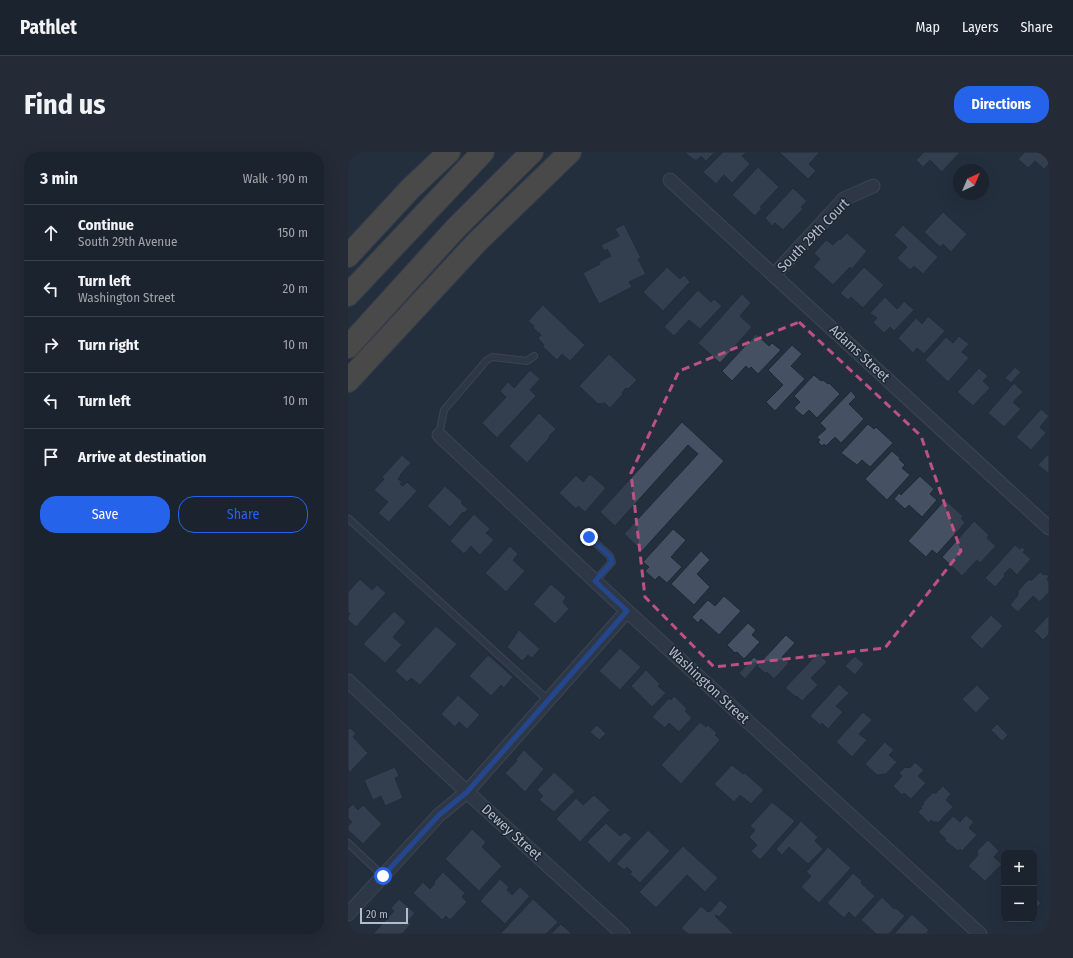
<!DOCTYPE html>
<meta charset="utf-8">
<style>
:root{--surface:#1b232e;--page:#242b36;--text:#f1f3f6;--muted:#a0a4aa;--line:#39404a;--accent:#2563eb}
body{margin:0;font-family:"Fira Sans Condensed",sans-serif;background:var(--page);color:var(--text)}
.controls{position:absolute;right:12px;bottom:12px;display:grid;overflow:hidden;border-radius:8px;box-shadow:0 4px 16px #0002}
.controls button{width:36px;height:36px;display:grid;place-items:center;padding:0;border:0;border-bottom:1px solid var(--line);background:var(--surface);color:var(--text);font:20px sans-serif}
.compass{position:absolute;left:605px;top:12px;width:36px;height:36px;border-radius:50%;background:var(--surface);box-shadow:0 4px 16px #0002;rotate:44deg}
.scale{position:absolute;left:12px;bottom:10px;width:48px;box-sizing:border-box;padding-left:4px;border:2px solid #b4bcc9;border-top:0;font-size:11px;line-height:14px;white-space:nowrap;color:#b4bcc9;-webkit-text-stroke:3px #1d2633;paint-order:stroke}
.stop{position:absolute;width:12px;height:12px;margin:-9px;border:3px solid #2563eb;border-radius:50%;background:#fff}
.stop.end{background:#2563eb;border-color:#fff;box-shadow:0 1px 4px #0008}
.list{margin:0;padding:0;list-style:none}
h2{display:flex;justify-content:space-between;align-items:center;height:52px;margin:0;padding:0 16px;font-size:17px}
h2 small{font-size:13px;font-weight:400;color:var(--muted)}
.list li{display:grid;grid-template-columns:26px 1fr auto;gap:12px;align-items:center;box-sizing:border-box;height:56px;padding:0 16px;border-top:1px solid var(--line)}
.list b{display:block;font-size:15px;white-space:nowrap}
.list p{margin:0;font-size:13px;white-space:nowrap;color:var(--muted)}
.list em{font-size:13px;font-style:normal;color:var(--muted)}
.actions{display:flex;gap:8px;padding:12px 16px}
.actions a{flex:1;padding:9px 0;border:1px solid var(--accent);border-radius:16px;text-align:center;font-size:14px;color:var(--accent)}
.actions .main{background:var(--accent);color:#fff}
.icon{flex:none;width:22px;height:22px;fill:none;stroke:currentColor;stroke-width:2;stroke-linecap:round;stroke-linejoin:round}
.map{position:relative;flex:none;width:701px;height:782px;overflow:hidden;border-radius:16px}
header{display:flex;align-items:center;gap:24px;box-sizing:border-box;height:56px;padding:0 20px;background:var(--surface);border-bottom:1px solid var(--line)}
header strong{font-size:19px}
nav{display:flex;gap:22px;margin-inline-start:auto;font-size:14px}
.intro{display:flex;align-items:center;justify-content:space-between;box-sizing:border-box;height:96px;padding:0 24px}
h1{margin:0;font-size:28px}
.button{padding:10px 18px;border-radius:16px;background:var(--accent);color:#fff;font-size:14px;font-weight:700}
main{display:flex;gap:24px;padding:0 24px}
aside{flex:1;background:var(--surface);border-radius:16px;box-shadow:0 4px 16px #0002}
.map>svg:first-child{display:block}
.building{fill:#455162;stroke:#1f2835}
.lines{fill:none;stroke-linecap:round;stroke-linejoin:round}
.service-casing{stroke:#565f6c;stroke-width:8}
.minor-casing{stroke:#565f6c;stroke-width:15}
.motorway-casing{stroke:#434c59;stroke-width:24}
.service{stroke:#38414e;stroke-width:6}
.minor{stroke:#38414e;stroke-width:13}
.motorway{stroke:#746855;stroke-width:22}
.route{stroke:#2563eb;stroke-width:5}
.marked{fill:none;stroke:#bd5182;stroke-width:3;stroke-dasharray:8 5;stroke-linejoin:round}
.labels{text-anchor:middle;stroke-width:3;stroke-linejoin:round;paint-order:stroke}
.street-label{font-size:14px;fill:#b4bcc9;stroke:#1d2633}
</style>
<header>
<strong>Pathlet</strong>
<nav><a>Map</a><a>Layers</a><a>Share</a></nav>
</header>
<div class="intro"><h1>Find us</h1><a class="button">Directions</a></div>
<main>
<aside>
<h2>3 min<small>Walk · 190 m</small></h2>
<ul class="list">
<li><svg class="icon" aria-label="ahead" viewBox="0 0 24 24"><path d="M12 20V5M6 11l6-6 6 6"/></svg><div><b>Continue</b><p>South 29th Avenue</p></div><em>150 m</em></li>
<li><svg class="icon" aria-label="left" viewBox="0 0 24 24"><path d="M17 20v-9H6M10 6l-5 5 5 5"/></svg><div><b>Turn left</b><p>Washington Street</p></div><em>20 m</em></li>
<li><svg class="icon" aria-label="right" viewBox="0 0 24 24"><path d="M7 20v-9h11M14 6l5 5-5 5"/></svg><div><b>Turn right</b></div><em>10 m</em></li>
<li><svg class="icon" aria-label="left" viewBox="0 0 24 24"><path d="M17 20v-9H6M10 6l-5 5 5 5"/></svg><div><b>Turn left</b></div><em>10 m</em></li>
<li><svg class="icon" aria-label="arrive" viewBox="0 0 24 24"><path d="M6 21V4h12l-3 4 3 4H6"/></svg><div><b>Arrive at destination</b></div></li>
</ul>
<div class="actions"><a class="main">Save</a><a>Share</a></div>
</aside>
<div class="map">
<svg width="701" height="782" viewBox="0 0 701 782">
<rect width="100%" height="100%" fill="#242f3e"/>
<g class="building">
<path d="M336 0H367L358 9 353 4 349 8H346Z"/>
<path d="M375 0H398L394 4 402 12 384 31 376 23 368 32 355 20Z"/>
<path d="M431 0H472L461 12 468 19 460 27Z"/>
<path d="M576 0H612L594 20 582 8 575 15 568 8Z"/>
<path d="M677 0H701V12L696 17 687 9 680 16 670 7Z"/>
<path d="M410 15 431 35 412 55 414 56 407 64 384 43Z"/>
<path d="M445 36 459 49 453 55 455 57 435 78 427 71 424 74 417 66Z"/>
<path d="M595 60 619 82 603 100 595 92 592 95 576 80Z"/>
<path d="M276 72 293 106 290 107 298 122 281 130 284 135 251 152 235 121 252 112 251 110 263 104 259 97 256 99 253 93 271 84 267 77Z"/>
<path d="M555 73 590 105 575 122 566 114 562 118 549 106 559 95 546 83Z"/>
<path d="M499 81 519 99 504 117 502 115 485 133 465 115 472 107 466 101 478 88 485 93 491 87 492 88Z"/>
<path d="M319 115 332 127 336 123 342 130 315 159 295 140Z"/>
<path d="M516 115 536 133 515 156 503 145 500 148 492 141Z"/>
<path d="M350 138 363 150 366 147 374 154 352 177 341 168 326 184 316 175Z"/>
<path d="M394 142 403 151 392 164 404 175 372 211 350 191Z"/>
<path d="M537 145 549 157 556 149 566 158 546 179 542 175 536 181 525 170 529 166 522 161Z"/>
<path d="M195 153 237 193 222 209 214 202 209 208 194 194 196 193 190 186 193 183 185 176 186 174 180 169Z"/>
<path d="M580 164 597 179 576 202 569 196 565 201 550 186 568 166 574 172Z"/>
<path d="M408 182 421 194 424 191 433 198 410 222 403 215 401 217 398 214 384 229 374 219Z"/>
<path d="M611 184 621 192 614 200 621 206 600 230 577 208 598 185 605 191Z"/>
<path d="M444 193 454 202 443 214 457 227 427 259 418 250 435 233 420 218Z"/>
<path d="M261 202 289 228 280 237 278 236 274 241 275 242 262 256 257 251 250 252 231 234Z"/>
<path d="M667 215 673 220 663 231 657 226Z"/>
<path d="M631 216 640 224 635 229 642 236 625 254 609 240Z"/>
<path d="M182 218 192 227 182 238 188 244 149 286 134 271 158 245 152 239 160 230 166 236Z"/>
<path d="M466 223 473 229 475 228 480 232 481 231 492 242 469 266 461 258 455 264 446 256 452 250 446 244Z"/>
<path d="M666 231 675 240 665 250 673 257 656 275 640 261Z"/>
<path d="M503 239 508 245 501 252 516 267 493 291 487 285 478 294 476 292 474 294 470 290 472 288 469 285 478 277 472 271Z"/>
<path d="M693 257 701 264 692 275 698 281 683 298 668 285Z"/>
<path d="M191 261 208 277 201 284 202 285 179 311 161 294Z"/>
<path d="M334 270 376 309 294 399 276 382 350 302 340 293 267 374 252 360Z"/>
<path d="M520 272 526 277 528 275 545 291 522 315 514 308 509 313 493 301Z"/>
<path d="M544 299 552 306 551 307 557 313 554 316 562 323 539 348 517 327Z"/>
<path d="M701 301V320L700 321 690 313Z"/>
<path d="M54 303 63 311 52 323H53L50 327 54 330 52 332 55 334 59 330 69 339 41 370 30 361 40 350 26 338 36 327 34 325Z"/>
<path d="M242 322 258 336 237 360 230 354 228 357 211 341 228 323 235 330Z"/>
<path d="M572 324 586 337 582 342 589 348 574 365 561 353 557 357 546 347 551 341 553 343Z"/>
<path d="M97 334 115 350 113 351 120 357 116 361 115 360 102 375 79 354Z"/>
<path d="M597 348 615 364 613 366 617 371 589 402 584 398 578 405 560 389Z"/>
<path d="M126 362 142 377 138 381 146 388 132 403 123 394 116 402 102 389Z"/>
<path d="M626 369 641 383 639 386 648 394 632 411 629 408 614 424 594 405Z"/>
<path d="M325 377 338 388 323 405 334 415 319 431 311 424 307 428 297 419 301 415 295 410Z"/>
<path d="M667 393 672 397 674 395 677 398 675 400 683 407 669 423 662 416 656 422 657 424 647 435 637 426Z"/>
<path d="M162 394 170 402 165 408 177 419 158 440 137 421Z"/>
<path d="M353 399 362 408 349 422 362 435 346 453 323 432Z"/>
<path d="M692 420 696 423 698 422 701 424 699 428 701 430V440L692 450 685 444 670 460 662 453 670 443V439L680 428H684Z"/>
<path d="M12 427 24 438 29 433 38 441 8 475 0 468V464L2 462 0 460V440Z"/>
<path d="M203 432 218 445 215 450 221 457 207 472 185 452Z"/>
<path d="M376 444 393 459 371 483 353 467 350 471 344 465 360 448 367 454Z"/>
<path d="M46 459 58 470 45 485 54 493 37 511 15 492Z"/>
<path d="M643 463 655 474 634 497 622 485Z"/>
<path d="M701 463V482L695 488 686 479Z"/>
<path d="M400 471 408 478 404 483 412 490 396 507 389 500 387 501 379 493Z"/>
<path d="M88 474 109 492 72 533 63 526 59 530 47 519Z"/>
<path d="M171 478 192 497 184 506 180 503 174 509 159 495Z"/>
<path d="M438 483 447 491 434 505 441 511 426 527 419 520 418 522 409 514Z"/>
<path d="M272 496 293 515 272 538 251 519Z"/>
<path d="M470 501 479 510 463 526 470 533 454 549 449 544 448 545 437 536Z"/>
<path d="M140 503 165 525 156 536 153 533 143 544 121 524Z"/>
<path d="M507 504 516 512 507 523 497 514Z"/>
<path d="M406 505 412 510 397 527 391 521Z"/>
<path d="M298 518 312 532 310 534 318 541 304 555 283 534Z"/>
<path d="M491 532 501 541 488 554 495 560 480 577 474 571 472 573 462 564Z"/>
<path d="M629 533 642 546 628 561 614 547Z"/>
<path d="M110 543 132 563 119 577 111 570 107 575 93 562Z"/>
<path d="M326 544 339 557 337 559 344 566 331 580 321 571 317 576 304 565 321 546 323 548Z"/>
<path d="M515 560 524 568 511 582 519 588 504 605 488 590Z"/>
<path d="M352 570 358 575 360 573 369 581 367 583 372 588 333 632 313 613Z"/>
<path d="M649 572 660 583 654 589 643 578Z"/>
<path d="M249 573 258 582 251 588 242 580Z"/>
<path d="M2 576 8 581 5 585 20 601 2 620 0 618V578Z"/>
<path d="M537 590 546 598 541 603 549 610 538 622 529 623 517 612Z"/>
<path d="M176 598 196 617 177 640 157 621 169 609 168 607Z"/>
<path d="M567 610 576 618 570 624 578 631 563 647 556 641 554 643 545 634 554 624 551 621 557 615 562 616Z"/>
<path d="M384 613 395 622 397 621 416 638 403 652 392 643 386 650 366 632Z"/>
<path d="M47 615 51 624 47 626 55 646 37 654 33 644 25 648 16 628Z"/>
<path d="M206 620 227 639 206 660 191 648 195 644 189 638Z"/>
<path d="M595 634 603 642 598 648 605 655 590 671 588 669 587 671 583 668 581 671 570 660 574 656 572 655 576 652 575 651 584 641H588Z"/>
<path d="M246 643 262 658 232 690 208 667 228 646 235 653Z"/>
<path d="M424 650 447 669 412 708 403 699 409 693 401 685 407 678 402 674Z"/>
<path d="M5 652 10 658 15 653 34 672 15 692 0 678V674L4 670 0 666V657Z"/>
<path d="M618 663 626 670 621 676 629 683 614 699 612 697 610 699 596 688 598 687 590 680 605 664 612 670Z"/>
<path d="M453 669 470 685 467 689 475 697 460 712 441 695 434 703 428 697Z"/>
<path d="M258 671 272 684 277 680 284 686 261 711 239 690Z"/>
<path d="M124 677 138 690 134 695 154 714 131 739 97 707Z"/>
<path d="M300 678 322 699 292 731 282 722 284 720 279 715 276 718 268 712Z"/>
<path d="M640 688 651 699 646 705 654 712 637 729 620 714 630 703 629 699Z"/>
<path d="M335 694 370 726 357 740 339 723 308 756 291 740Z"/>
<path d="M480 695 503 716 471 751 453 735 463 724 458 720Z"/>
<path d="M95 720 117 741 114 745 119 750 102 768 98 764 94 768 65 741 75 730 82 737 87 731 86 730Z"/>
<path d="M505 721 514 729 513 731 527 744 507 766 501 760 496 766 479 751Z"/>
<path d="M152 727 161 735 159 738 164 743 172 735 182 744 157 772 132 749Z"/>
<path d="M686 744 693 751 686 759Z"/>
<path d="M534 745 546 757 548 756 557 764 541 782H528L513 768Z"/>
<path d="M51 747 67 761 60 769 63 772 54 782H25L46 759 43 756Z"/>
<path d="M185 747 210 770 198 782H152Z"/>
<path d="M372 748 380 755 371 765 368 763 367 764 386 782H340L333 776 353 754 360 760 361 759 362 760Z"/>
<path d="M564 762 581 778 579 780 582 782H546Z"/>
<path d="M213 772 224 782H203Z"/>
</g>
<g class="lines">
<defs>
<g id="service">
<path d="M91 283 96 258 138 209 144 205 179 209 186 204"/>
<path d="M1 367 200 548"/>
<path d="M241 385 262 404 264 410 247 429"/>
<path d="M0 691 35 724"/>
</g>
<g id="minor">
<path d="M322 28 701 376"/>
<path d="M426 123 496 47 525 34"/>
<path d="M91 283 279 459 632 782"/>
<path d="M0 529 119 640 275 782"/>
<path d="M0 762 91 663 119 640 279 459"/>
</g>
<g id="motorway">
<path d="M0 104 63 36 101 0"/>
<path d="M0 143 135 0"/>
<path d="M0 195 107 77 184 0"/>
<path d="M0 229 130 89 222 0"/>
</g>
</defs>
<use href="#service" class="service-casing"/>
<use href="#minor" class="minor-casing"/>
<use href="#motorway" class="motorway-casing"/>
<use href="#service" class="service"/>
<use href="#minor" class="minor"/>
<use href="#motorway" class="motorway"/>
</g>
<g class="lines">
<path class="route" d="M35 724 91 663 119 640 279 459 247 429 264 410 262 404 241 385"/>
</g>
<path d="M0 0H701V782H0ZM451 170 573 284 613 399 537 496 366 515 297 445 283 321 331 219Z" fill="#242f3e" fill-opacity=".55" fill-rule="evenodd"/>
<path class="marked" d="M451 170 573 284 613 399 537 496 366 515 297 445 283 321 331 219Z"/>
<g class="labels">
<g class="street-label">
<text transform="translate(465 83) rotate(-46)" y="5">South 29th Court</text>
<text transform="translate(512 201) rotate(43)" y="5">Adams Street</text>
<text transform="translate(361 533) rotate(43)" y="5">Washington Street</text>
<text transform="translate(164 680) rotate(42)" y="5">Dewey Street</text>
</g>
</g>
</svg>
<div class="controls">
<button>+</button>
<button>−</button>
</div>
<svg class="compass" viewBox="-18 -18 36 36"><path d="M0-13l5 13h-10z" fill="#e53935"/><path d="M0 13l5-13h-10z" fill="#a0a4aa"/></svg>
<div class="scale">20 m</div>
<div class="stop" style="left:35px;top:724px"></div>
<div class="stop end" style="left:241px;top:385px"></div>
</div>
</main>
